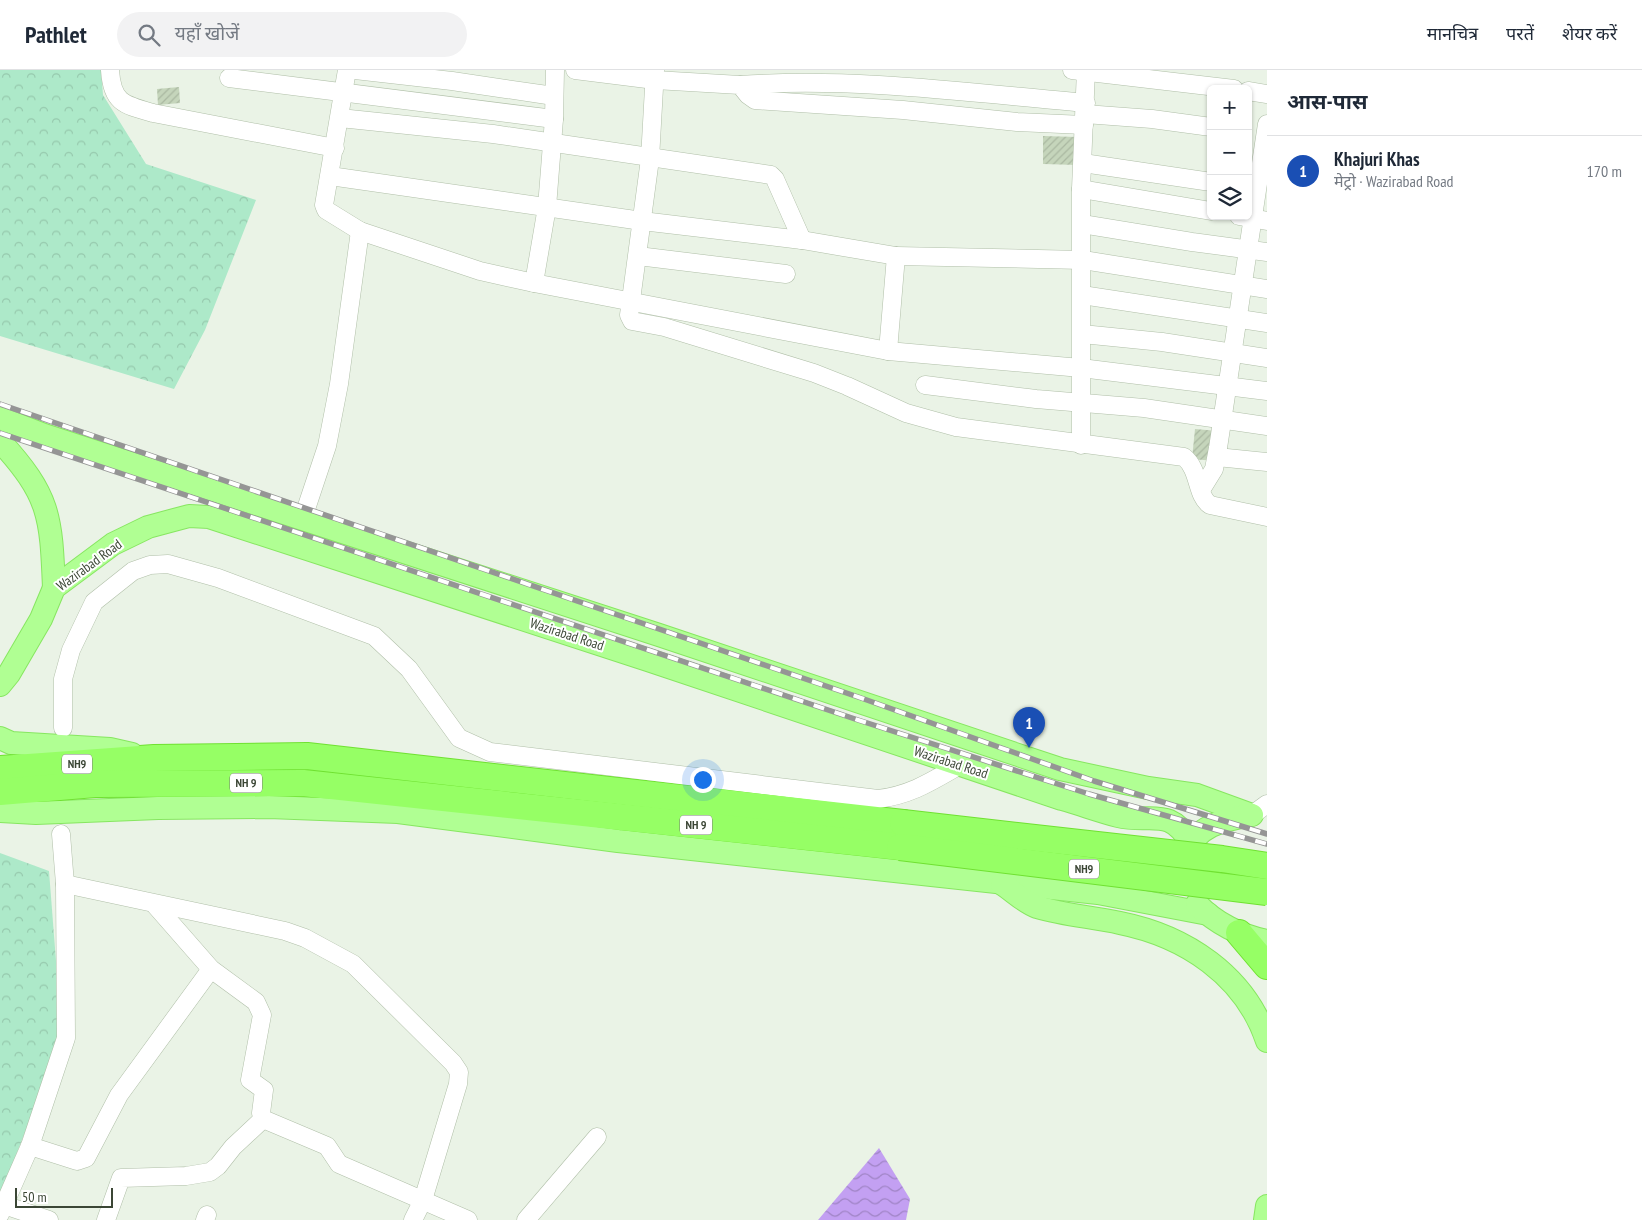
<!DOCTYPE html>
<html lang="hi">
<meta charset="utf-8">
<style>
:root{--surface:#fff;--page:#f2f2f3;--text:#1f2937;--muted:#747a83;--line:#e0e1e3;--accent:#111827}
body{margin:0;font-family:"PT Sans Narrow","Noto Sans Devanagari",sans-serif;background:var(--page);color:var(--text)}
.controls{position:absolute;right:15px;top:15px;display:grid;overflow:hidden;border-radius:8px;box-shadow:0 1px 4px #0004}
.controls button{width:45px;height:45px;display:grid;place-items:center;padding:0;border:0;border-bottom:1px solid var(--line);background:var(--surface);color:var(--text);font:25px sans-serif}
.scale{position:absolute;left:15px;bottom:12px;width:98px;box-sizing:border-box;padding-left:5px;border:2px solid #3b4635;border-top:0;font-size:14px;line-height:18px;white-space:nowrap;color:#3b4635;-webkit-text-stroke:4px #fff;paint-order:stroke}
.you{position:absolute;left:702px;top:709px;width:18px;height:18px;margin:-12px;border:4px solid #fff;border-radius:50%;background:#1a73e8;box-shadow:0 0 0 8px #1a73e833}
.badge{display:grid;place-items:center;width:32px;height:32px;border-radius:50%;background:var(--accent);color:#fff;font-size:16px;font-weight:700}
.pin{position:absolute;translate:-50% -41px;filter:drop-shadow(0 1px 2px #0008)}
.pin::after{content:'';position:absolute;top:26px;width:18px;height:15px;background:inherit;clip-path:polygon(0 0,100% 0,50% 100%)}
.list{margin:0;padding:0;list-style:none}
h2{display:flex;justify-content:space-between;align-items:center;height:65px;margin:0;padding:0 20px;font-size:21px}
h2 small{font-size:16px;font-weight:400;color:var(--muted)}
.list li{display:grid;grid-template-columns:32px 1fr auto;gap:15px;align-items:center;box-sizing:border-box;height:70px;padding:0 20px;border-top:1px solid var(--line)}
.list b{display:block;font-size:19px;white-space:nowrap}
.list p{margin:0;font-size:16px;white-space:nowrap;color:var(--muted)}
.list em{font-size:16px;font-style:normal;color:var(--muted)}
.icon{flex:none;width:28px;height:28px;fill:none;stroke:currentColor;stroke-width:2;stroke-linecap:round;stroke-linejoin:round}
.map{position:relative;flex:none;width:1267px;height:1150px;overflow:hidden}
header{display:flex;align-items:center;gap:30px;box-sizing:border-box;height:70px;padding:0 25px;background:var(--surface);border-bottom:1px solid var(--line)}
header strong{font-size:24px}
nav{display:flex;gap:28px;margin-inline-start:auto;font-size:18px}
.search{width:350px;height:45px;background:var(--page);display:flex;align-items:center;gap:12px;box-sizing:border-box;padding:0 18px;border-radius:28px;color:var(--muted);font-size:19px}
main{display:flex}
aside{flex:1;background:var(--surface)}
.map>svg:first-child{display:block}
.forest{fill:url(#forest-crowns)}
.water{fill:url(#water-waves)}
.building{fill:url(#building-hatch)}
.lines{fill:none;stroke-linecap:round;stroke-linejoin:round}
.minor-casing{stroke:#b0bfa8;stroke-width:19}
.major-casing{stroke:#87e661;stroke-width:24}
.highway-casing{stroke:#70e132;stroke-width:28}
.minor{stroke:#fff;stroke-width:18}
.major{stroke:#b0ff93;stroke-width:22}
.highway{stroke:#96ff65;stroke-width:26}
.rail-casing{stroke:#959595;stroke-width:5.5}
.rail{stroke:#fff;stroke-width:4;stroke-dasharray:11;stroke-linecap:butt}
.highway-bridge-casing{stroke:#70e132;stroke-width:28;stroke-linecap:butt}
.highway-bridge{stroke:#96ff65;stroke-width:26}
.labels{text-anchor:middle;stroke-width:4;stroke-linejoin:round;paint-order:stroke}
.shield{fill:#fff;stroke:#767e72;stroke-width:1}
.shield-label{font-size:12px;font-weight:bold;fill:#3b4635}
.street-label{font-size:14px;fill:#3b4635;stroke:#fff}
</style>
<header>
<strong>Pathlet</strong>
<div class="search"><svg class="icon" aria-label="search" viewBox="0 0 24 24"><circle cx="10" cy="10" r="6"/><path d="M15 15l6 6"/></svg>यहाँ खोजें</div>
<nav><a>मानचित्र</a><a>परतें</a><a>शेयर करें</a></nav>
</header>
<main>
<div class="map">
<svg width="1267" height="1150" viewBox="0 0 1267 1150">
<defs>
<pattern id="forest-crowns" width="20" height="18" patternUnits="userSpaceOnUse" patternTransform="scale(1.25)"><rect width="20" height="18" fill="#ade9c9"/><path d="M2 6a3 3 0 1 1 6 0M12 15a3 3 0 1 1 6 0" fill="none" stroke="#96c9ad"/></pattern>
<pattern id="water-waves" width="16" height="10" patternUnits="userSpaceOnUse" patternTransform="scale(1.25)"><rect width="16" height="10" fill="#c3a0f2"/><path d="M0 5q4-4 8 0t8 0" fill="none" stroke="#a084c5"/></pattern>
<pattern id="building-hatch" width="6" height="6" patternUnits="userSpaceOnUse" patternTransform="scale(1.25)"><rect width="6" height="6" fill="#c5d5bb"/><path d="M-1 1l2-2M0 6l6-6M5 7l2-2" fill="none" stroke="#aab8a1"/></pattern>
</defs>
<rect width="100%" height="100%" fill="#eaf3e6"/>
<g class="forest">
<path d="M0 0H101L103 25 146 94 256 130 205 260 174 319 0 266Z"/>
<path d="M0 783 49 801 62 968 0 1126Z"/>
</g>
<path class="water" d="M879 1078 910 1129 906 1150H818Z"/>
<g class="building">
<path d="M179 17 180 33 158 35 157 19Z"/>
<path d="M1043 66 1078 67 1077 95 1043 94Z"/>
<path d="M1195 359 1218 361 1215 391 1192 389Z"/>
</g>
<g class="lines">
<defs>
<g id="minor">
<path d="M110 0C112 33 124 35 153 43L335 78"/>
<path d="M347 0 324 135 326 140 360 161 480 201 534 213 888 281 1081 298 1267 321"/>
<path d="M355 0 452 11 554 26"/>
<path d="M575 0 655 10 740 15 748 25 755 30 903 40 1017 52 1084 55"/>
<path d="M655 0 650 89 629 245 632 251 664 257 814 303 847 316 906 343 956 357 1184 387C1200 400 1196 426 1210 435L1267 447"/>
<path d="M1072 0 1234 19"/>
<path d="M229 8 554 49"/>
<path d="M740 15C856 7 971 23 1086 33"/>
<path d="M1248 21 1267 24"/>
<path d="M1085 44 1152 49 1211 57"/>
<path d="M340 48 493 64 771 105 775 109 802 170"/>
<path d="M1083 93 1211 112"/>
<path d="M330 106 642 151 802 170 896 186 1083 190 1267 219"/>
<path d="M1081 119 1211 141"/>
<path d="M1239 146 1267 151"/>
<path d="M1082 154 1192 172 1267 182"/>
<path d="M638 186 786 204"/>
<path d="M534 213 547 137 554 49 555 0"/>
<path d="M1082 225 1267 253"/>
<path d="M1082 264 1162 272 1267 288"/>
<path d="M888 281 896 186"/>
<path d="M925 315 1036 329 1144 338 1267 356"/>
<path d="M1081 375V119L1086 0"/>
<path d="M1217 387 1267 392"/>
<path d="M1201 420 1214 399 1218 378 1267 54"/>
<path d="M303 448 327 376 339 314 360 161"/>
<path d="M63 658V609L71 580 94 532 133 501 150 495 168 494 218 508 374 566 409 599 459 668 490 682 878 729C911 725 932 711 960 695"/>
<path d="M1252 745 1267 734"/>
<path d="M65 814 285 861 305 868 353 894 453 993 459 1002 458 1014 423 1130 413 1150"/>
<path d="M155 835 211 899 256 932 262 945 250 1010 264 1020 261 1043 263 1049 327 1076 339 1094 468 1150"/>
<path d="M30 1076 77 1091 86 1088 119 1025 211 899"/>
<path d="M4 1135 49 1150"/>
<path d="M0 1144 30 1076 66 968 65 814 61 764"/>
<path d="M106 1150 121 1108 186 1106 210 1102 218 1096 233 1077 263 1049"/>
<path d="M205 1150 207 1145"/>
<path d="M526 1150 597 1067"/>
</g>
<g id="major">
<path d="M0 348 44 365 659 565 1060 699 1148 718 1197 725 1252 745"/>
<path d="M0 371C50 426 51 445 54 518"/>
<path d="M0 615 9 604 41 549 54 518 113 474 148 457 189 446 209 447 648 590 1062 729C1080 734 1099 741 1118 746 1151 754 1169 736 1190 772"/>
<path d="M0 668 11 673 110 679 132 684"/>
<path d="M0 741 36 743 158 738 269 737 398 742 618 771 1098 823 1208 844"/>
<path d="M1185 786C1195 755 1224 750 1251 745"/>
<path d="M1002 814C1013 821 1025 833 1037 837 1064 845 1093 847 1120 853 1185 866 1245 905 1267 971"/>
<path d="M1197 834C1215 853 1241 866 1267 871"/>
<path d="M1265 1150 1267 1136"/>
</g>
<g id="highway">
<path d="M0 699 154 688 307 686 903 753"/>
<path d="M0 722 95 714 303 713 900 777"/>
<path d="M1239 863 1267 896"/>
</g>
</defs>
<use href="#minor" class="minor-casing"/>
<use href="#major" class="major-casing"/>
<use href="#highway" class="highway-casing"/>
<use href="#minor" class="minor"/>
<use href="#major" class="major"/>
<use href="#highway" class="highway"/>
<defs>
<g id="rail">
<path d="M0 334 864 629 1094 711 1267 764"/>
<path d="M0 363 858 650 1089 724 1267 774"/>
</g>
</defs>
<use href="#rail" class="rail-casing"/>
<use href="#rail" class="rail"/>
<defs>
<g id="highway-bridge">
<path d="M903 753 1222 789 1267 796"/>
<path d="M900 777 1267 822"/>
</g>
</defs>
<use href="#highway-bridge" class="highway-bridge-casing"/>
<use href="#highway-bridge" class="highway-bridge"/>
</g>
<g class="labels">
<g class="shield">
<rect x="62" y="684.5" width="30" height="19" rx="4"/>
<rect x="230" y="703.5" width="32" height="19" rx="4"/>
<rect x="680" y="745.5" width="32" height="19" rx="4"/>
<rect x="1069" y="789.5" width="30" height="19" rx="4"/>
</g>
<g class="shield-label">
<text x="77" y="698">NH9</text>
<text x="246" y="717">NH 9</text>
<text x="696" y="759">NH 9</text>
<text x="1084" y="803">NH9</text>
</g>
<g class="street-label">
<text transform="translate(89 495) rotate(-36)" y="5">Wazirabad Road</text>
<text transform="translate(567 564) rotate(18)" y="5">Wazirabad Road</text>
<text transform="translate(951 692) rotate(18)" y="5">Wazirabad Road</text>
</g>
</g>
</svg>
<div class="controls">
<button>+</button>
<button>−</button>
<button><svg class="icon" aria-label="layers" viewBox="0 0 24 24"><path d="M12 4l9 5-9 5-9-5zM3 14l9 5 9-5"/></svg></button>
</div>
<div class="scale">50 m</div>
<div class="you"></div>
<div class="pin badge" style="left:1029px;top:678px;background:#1a4fb4">1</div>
</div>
<aside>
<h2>आस-पास<small></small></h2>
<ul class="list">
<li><span class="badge" style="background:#1a4fb4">1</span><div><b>Khajuri Khas</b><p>मेट्रो · Wazirabad Road</p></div><em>170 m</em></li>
</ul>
</aside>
</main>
